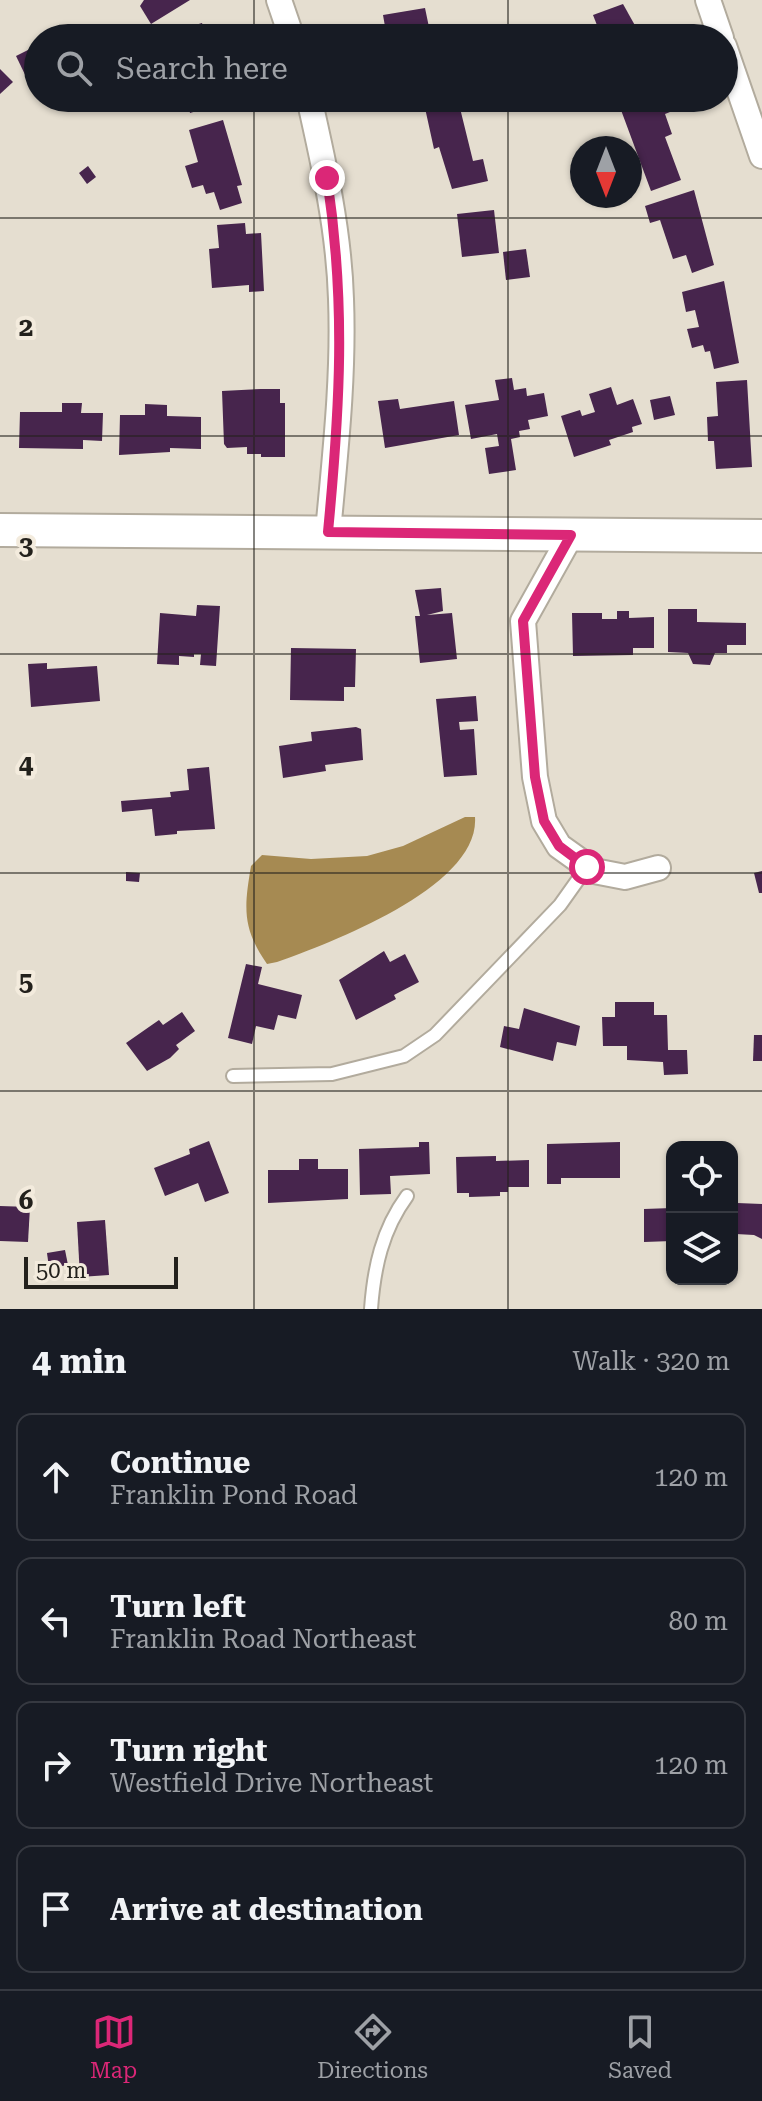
<!DOCTYPE html>
<meta charset="utf-8">
<style>
:root{--surface:#171b24;--page:#242831;--text:#f1f3f6;--muted:#9ea1a6;--line:#363941;--accent:#db2777}
body{margin:0;font-family:"Roboto Serif",serif;background:var(--page);color:var(--text)}
.controls{position:absolute;right:24px;bottom:24px;display:grid;overflow:hidden;border-radius:16px;box-shadow:0 2px 6px #0004}
.controls button{width:72px;height:72px;display:grid;place-items:center;padding:0;border:0;border-bottom:2px solid var(--line);background:var(--surface);color:var(--text);font:40px sans-serif}
.compass{position:absolute;left:570px;top:136px;width:72px;height:72px;border-radius:50%;background:var(--surface);box-shadow:0 2px 6px #0004;rotate:180deg}
.scale{position:absolute;left:24px;bottom:20px;width:154px;box-sizing:border-box;padding-left:8px;border:4px solid #23211c;border-top:0;font-size:22px;line-height:28px;white-space:nowrap;color:#23211c;-webkit-text-stroke:6px #f3ebdd;paint-order:stroke}
.stop{position:absolute;width:24px;height:24px;margin:-18px;border:6px solid #db2777;border-radius:50%;background:#fff}
.stop.end{background:#db2777;border-color:#fff;box-shadow:0 2px 8px #0008}
.list{margin:0;padding:0;list-style:none}
h2{display:flex;justify-content:space-between;align-items:center;height:104px;margin:0;padding:0 32px;font-size:34px}
h2 small{font-size:26px;font-weight:400;color:var(--muted)}
.list li{display:grid;grid-template-columns:52px 1fr auto;gap:24px;align-items:center;box-sizing:border-box;height:128px;margin:0 16px 16px;padding:0 16px;border:2px solid var(--line);border-radius:16px}
.list b{display:block;font-size:30px;white-space:nowrap}
.list p{margin:0;font-size:26px;white-space:nowrap;color:var(--muted)}
.list em{font-size:26px;font-style:normal;color:var(--muted)}
.icon{flex:none;width:44px;height:44px;fill:none;stroke:currentColor;stroke-width:2;stroke-linecap:round;stroke-linejoin:round}
.map{position:relative;flex:none;width:762px;height:1309px;overflow:hidden}
.search{position:absolute;background:var(--surface);box-shadow:0 2px 6px #0004;left:24px;right:24px;top:24px;height:88px;display:flex;align-items:center;gap:20px;box-sizing:border-box;padding:0 28px;border-radius:44px;color:var(--muted);font-size:30px}
.sheet{height:680px;background:var(--surface)}
nav{display:flex;justify-content:space-around;align-items:center;box-sizing:border-box;height:112px;border-top:2px solid var(--line);background:var(--surface);font-size:22px;color:var(--muted)}
nav a{display:grid;justify-items:center;gap:4px}
nav .on{color:var(--accent)}
.map>svg:first-child{display:block}
.water{fill:#a68a52}
.building{fill:#47254d}
.lines{fill:none;stroke-linecap:round;stroke-linejoin:round}
.service-casing{stroke:#b2ab9d;stroke-width:16}
.minor-casing{stroke:#b2ab9d;stroke-width:28}
.tertiary-casing{stroke:#b2ab9d;stroke-width:36}
.service{stroke:#fff;stroke-width:12}
.minor{stroke:#fff;stroke-width:24}
.tertiary{stroke:#fff;stroke-width:32}
.route{stroke:#db2777;stroke-width:10}
.grid{fill:none;stroke:#23211c;stroke-width:2;stroke-opacity:0.55}
.grid-label{font-size:26px;text-anchor:middle;font-weight:bold;fill:#23211c;stroke:#f3ebdd;stroke-width:8;stroke-linejoin:round;paint-order:stroke}
</style>
<div class="map">
<svg width="762" height="1309" viewBox="0 0 762 1309">
<rect width="100%" height="100%" fill="#e5ded0"/>
<path class="water" d="M465 817H475C480 887 330 943 277 962L267 964C242 928 244 908 251 866L262 855 311 859 367 856 403 846Z"/>
<g class="building">
<path d="M144 0H190L151 24 140 6Z"/>
<path d="M623 4 642 38H602L593 15Z"/>
<path d="M425 8 430 32 426 33 427 38H387L383 15Z"/>
<path d="M202 23 207 38H167L166 34Z"/>
<path d="M69 24 76 38H40Z"/>
<path d="M38 45V86L32 89 16 56Z"/>
<path d="M0 69 13 82 0 94Z"/>
<path d="M186 98H221L223 103 190 113Z"/>
<path d="M654 98H664L670 112 665 114 672 134 665 137 681 180 651 191 621 110Z"/>
<path d="M458 100 473 161 483 159 488 181 452 189 439 147 434 149 425 108Z"/>
<path d="M223 120 242 185 237 186 242 203 220 210 214 192 206 194 203 185 192 188 185 166 198 162 189 130Z"/>
<path d="M88 166 96 177 87 184 79 173Z"/>
<path d="M694 190 714 265 692 273 686 255 673 259 660 220 650 223 645 206Z"/>
<path d="M494 210 499 253 462 257 457 214Z"/>
<path d="M245 223 246 234 261 233 264 291 249 292V285L212 288 209 249 219 248 217 225Z"/>
<path d="M526 249 530 277 506 280 503 252Z"/>
<path d="M724 281 739 363 714 369 710 351 705 352 703 345 692 348 687 329 699 327 695 310 686 312 682 292Z"/>
<path d="M512 378 514 390 526 388 527 396 544 393 548 416 528 420 530 429 519 431 520 437 511 439 516 470 489 474 485 448 499 446 497 434 471 439 465 405 499 400 495 380Z"/>
<path d="M747 380 752 467 716 469 714 441H708L707 417 718 416 716 382Z"/>
<path d="M611 387 617 405 633 399 642 424 632 427 633 432 609 440 611 445 574 457 561 416 580 410 582 416 595 412 589 394Z"/>
<path d="M261 389H280V403H285V457H261V454H247V447L227 448 224 444 222 391Z"/>
<path d="M670 396 675 415 654 420 650 400Z"/>
<path d="M398 399 400 409 454 401 459 435 385 448 378 401Z"/>
<path d="M62 403H82L81 413H103L102 441 83 440V449L19 448 20 412H62Z"/>
<path d="M145 404 167 405V416L201 417V449L170 448V452L119 455 120 415H145Z"/>
<path d="M441 588 443 611 427 615 452 613 457 659 420 663 415 616H420L415 590Z"/>
<path d="M197 605 220 606 216 666 200 665 201 654H194V657L179 656V665L157 664 160 613 196 616Z"/>
<path d="M668 609H697V622L746 623V645H727V653H715L710 665 693 664 688 653 668 652Z"/>
<path d="M617 611H629V618L654 617V648H633V655L573 656 572 613H602V619H617Z"/>
<path d="M291 648 356 649 355 687H344V701L290 700Z"/>
<path d="M47 663V669L97 666 100 701 31 707 28 664Z"/>
<path d="M476 696 478 721 459 722 460 730 474 729 477 775 444 777 436 699Z"/>
<path d="M356 727 361 729 363 760 325 765 326 771 283 778 279 746 312 741 311 732Z"/>
<path d="M209 767 215 829 177 831V834L155 836 152 809 122 812 121 801 171 797 170 792 189 790 187 769Z"/>
<path d="M762 871V893H759L754 873Z"/>
<path d="M126 872 140 873 139 882 126 881Z"/>
<path d="M384 951 390 962 405 954 419 982 394 995 396 999 356 1020 339 980Z"/>
<path d="M246 964 262 967 258 984 302 995 296 1019 278 1015 274 1030 256 1026 252 1044 228 1038Z"/>
<path d="M615 1002H654V1015H667L668 1050H687L688 1074 664 1075 663 1062 627 1060V1046H603L602 1017H615Z"/>
<path d="M524 1008 580 1026 576 1046 557 1042 553 1061 500 1047 504 1026 519 1029Z"/>
<path d="M182 1012 195 1031 176 1045 179 1049 170 1058 147 1071 126 1043 159 1020 163 1025Z"/>
<path d="M754 1035H762V1061H753Z"/>
<path d="M209 1141 229 1193 205 1202 198 1183 165 1196 154 1168 190 1154 189 1149Z"/>
<path d="M419 1142H429L430 1174 390 1176 391 1194 360 1195 359 1149 419 1147Z"/>
<path d="M620 1142V1178H561V1184H547V1144Z"/>
<path d="M496 1156V1161L529 1160V1187H508V1192H500V1196L469 1197V1193H457L456 1157Z"/>
<path d="M299 1159H318V1169H348V1199L268 1203V1170H299Z"/>
<path d="M737 1203 762 1204V1239L754 1235 736 1234Z"/>
<path d="M0 1206 30 1207 28 1242 0 1241Z"/>
<path d="M672 1208V1241L644 1242V1209Z"/>
<path d="M105 1220 109 1275 80 1277 77 1222Z"/>
<path d="M65 1250 68 1265 49 1268 47 1253Z"/>
</g>
<g class="lines">
<defs>
<g id="service">
<path d="M233 1076 332 1074 404 1056 435 1035 560 905 587 867"/>
<path d="M371 1309C374 1268 382 1230 407 1196"/>
</g>
<g id="minor">
<path d="M279 0 292 38"/>
<path d="M708 0 721 38"/>
<path d="M724 46 762 156"/>
<path d="M309 98C324 164 339 231 341 299 344 377 335 455 328 532"/>
<path d="M571 535 523 621 535 777 544 821 559 846 594 871 625 877 658 868"/>
</g>
<path id="tertiary" d="M0 530 762 536"/>
</defs>
<use href="#service" class="service-casing"/>
<use href="#minor" class="minor-casing"/>
<use href="#tertiary" class="tertiary-casing"/>
<use href="#service" class="service"/>
<use href="#minor" class="minor"/>
<use href="#tertiary" class="tertiary"/>
</g>
<g class="lines">
<path class="route" d="M327 178C346 304 340 406 328 532L571 535 523 621 535 777 544 821 559 846 587 867"/>
</g>
<path class="grid" d="M254 0V38M508 0V38M254 98V1309M508 98V1309M0 218H762M0 436H762M0 654H762M0 873H762M0 1091H762"/>
<g class="grid-label">
<text x="26" y="336">2</text>
<text x="26" y="555">3</text>
<text x="26" y="773">4</text>
<text x="26" y="991">5</text>
<text x="26" y="1209">6</text>
</g>
</svg>
<div class="controls">
<button><svg class="icon" aria-label="locate" viewBox="0 0 24 24"><circle cx="12" cy="12" r="6"/><path d="M12 2v4M12 18v4M2 12h4M18 12h4"/></svg></button>
<button><svg class="icon" aria-label="layers" viewBox="0 0 24 24"><path d="M12 4l9 5-9 5-9-5zM3 14l9 5 9-5"/></svg></button>
</div>
<svg class="compass" viewBox="-18 -18 36 36"><path d="M0-13l5 13h-10z" fill="#e53935"/><path d="M0 13l5-13h-10z" fill="#9ea1a6"/></svg>
<div class="scale">50 m</div>
<div class="stop" style="left:587px;top:867px"></div>
<div class="stop end" style="left:327px;top:178px"></div>
<div class="search"><svg class="icon" aria-label="search" viewBox="0 0 24 24"><circle cx="10" cy="10" r="6"/><path d="M15 15l6 6"/></svg>Search here</div>
</div>
<section class="sheet">
<h2>4 min<small>Walk · 320 m</small></h2>
<ul class="list">
<li><svg class="icon" aria-label="ahead" viewBox="0 0 24 24"><path d="M12 20V5M6 11l6-6 6 6"/></svg><div><b>Continue</b><p>Franklin Pond Road</p></div><em>120 m</em></li>
<li><svg class="icon" aria-label="left" viewBox="0 0 24 24"><path d="M17 20v-9H6M10 6l-5 5 5 5"/></svg><div><b>Turn left</b><p>Franklin Road Northeast</p></div><em>80 m</em></li>
<li><svg class="icon" aria-label="right" viewBox="0 0 24 24"><path d="M7 20v-9h11M14 6l5 5-5 5"/></svg><div><b>Turn right</b><p>Westfield Drive Northeast</p></div><em>120 m</em></li>
<li><svg class="icon" aria-label="arrive" viewBox="0 0 24 24"><path d="M6 21V4h12l-3 4 3 4H6"/></svg><div><b>Arrive at destination</b></div></li>
</ul>
</section>
<nav>
<a class="on"><svg class="icon" aria-label="map" viewBox="0 0 24 24"><path d="M3 6l6-2 6 2 6-2v14l-6 2-6-2-6 2zM9 4v14M15 6v14"/></svg>Map</a>
<a><svg class="icon" aria-label="directions" viewBox="0 0 24 24"><path d="M12 3l9 9-9 9-9-9zM9 14v-3h6M13 9l2 2-2 2"/></svg>Directions</a>
<a><svg class="icon" aria-label="saved" viewBox="0 0 24 24"><path d="M7 4h10v16l-5-4-5 4z"/></svg>Saved</a>
</nav>
